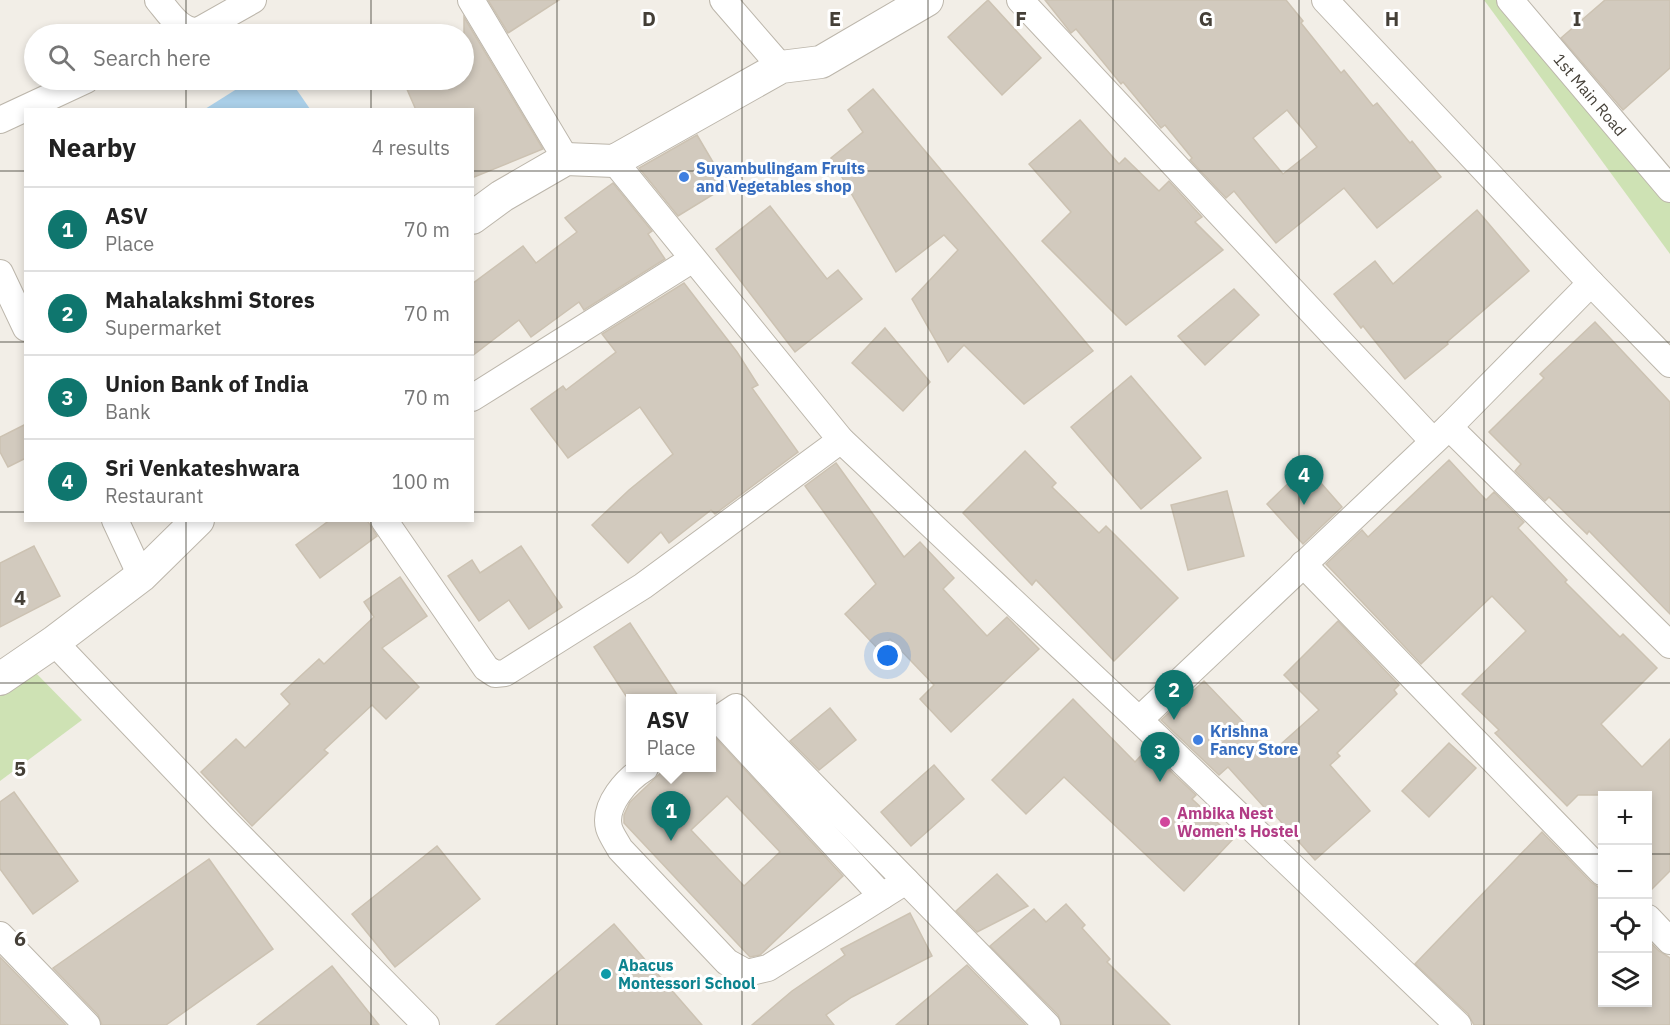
<!DOCTYPE html>
<meta charset="utf-8">
<style>
:root{--surface:#fff;--page:#f2f2f2;--text:#222;--muted:#767676;--line:#e0e0e0;--accent:#0f766e}
body{margin:0;font-family:"IBM Plex Sans",sans-serif;background:var(--page);color:var(--text)}
.controls{position:absolute;right:18px;bottom:18px;display:grid;overflow:hidden;border-radius:0px;box-shadow:0 3px 9px #0003}
.controls button{width:54px;height:54px;display:grid;place-items:center;padding:0;border:0;border-bottom:2px solid var(--line);background:var(--surface);color:var(--text);font:30px sans-serif}
.you{position:absolute;left:888px;top:656px;width:21px;height:21px;margin:-15px;border:4px solid #fff;border-radius:50%;background:#1a73e8;box-shadow:0 0 0 9px #1a73e833}
.badge{display:grid;place-items:center;width:39px;height:39px;border-radius:50%;background:var(--accent);color:#fff;font-size:20px;font-weight:700}
.pin{position:absolute;translate:-50% -50px;filter:drop-shadow(0 2px 3px #0008)}
.pin::after{content:'';position:absolute;top:32px;width:21px;height:18px;background:inherit;clip-path:polygon(0 0,100% 0,50% 100%)}
.popup{position:absolute;left:626px;top:694px;width:90px;height:78px;box-sizing:border-box;display:grid;place-content:center;border-radius:0px;background:var(--surface);filter:drop-shadow(0 2px 4px #0005);font-size:20px;white-space:nowrap;color:var(--muted)}
.popup b{font-size:22px;color:var(--text)}
.popup::after{content:'';position:absolute;left:50%;top:100%;margin-left:-12px;border:12px solid transparent;border-top-color:var(--surface)}
.list{margin:0;padding:0;list-style:none}
h2{display:flex;justify-content:space-between;align-items:center;height:78px;margin:0;padding:0 24px;font-size:26px}
h2 small{font-size:20px;font-weight:400;color:var(--muted)}
.list li{display:grid;grid-template-columns:39px 1fr auto;gap:18px;align-items:center;box-sizing:border-box;height:84px;padding:0 24px;border-top:2px solid var(--line)}
.list b{display:block;font-size:22px;white-space:nowrap}
.list p{margin:0;font-size:20px;white-space:nowrap;color:var(--muted)}
.list em{font-size:20px;font-style:normal;color:var(--muted)}
.icon{flex:none;width:33px;height:33px;fill:none;stroke:currentColor;stroke-width:2;stroke-linecap:round;stroke-linejoin:round}
.map{position:relative;flex:none;width:1670px;height:1025px;overflow:hidden}
.search{position:absolute;background:var(--surface);box-shadow:0 3px 9px #0003;left:24px;top:24px;width:450px;height:66px;display:flex;align-items:center;gap:15px;box-sizing:border-box;padding:0 21px;border-radius:33px;color:var(--muted);font-size:22px}
.panel{position:absolute;background:var(--surface);box-shadow:0 3px 9px #0003;left:24px;top:108px;width:450px;height:414px;border-radius:0px}
.map>svg:first-child{display:block}
.green{fill:#cee2b4}
.water{fill:#aacfe8}
.building{fill:#d2cabe;stroke:#ccc2b2;stroke-width:1.5;fill-rule:evenodd}
.lines{fill:none;stroke-linecap:round;stroke-linejoin:round}
.minor-casing{stroke:#bcb6ab;stroke-width:28}
.tertiary-casing{stroke:#bcb6ab;stroke-width:34}
.minor{stroke:#fff;stroke-width:26}
.tertiary{stroke:#fff;stroke-width:32}
.grid{fill:none;stroke:#443f37;stroke-width:1.5;stroke-opacity:0.55}
.shop-dot{fill:#3f7fe0;stroke:#fff;stroke-width:2}
.hotel-dot{fill:#d1479c;stroke:#fff;stroke-width:2}
.culture-dot{fill:#0f9aa8;stroke:#fff;stroke-width:2}
.labels{text-anchor:middle;stroke-width:6;stroke-linejoin:round;paint-order:stroke}
.street-label{font-size:16px;fill:#443f37;stroke:#fff}
.shop-label{font-size:16px;font-weight:bold;fill:#366cbe;stroke:#fff;text-anchor:start}
.hotel-label{font-size:16px;font-weight:bold;fill:#b23c85;stroke:#fff;text-anchor:start}
.culture-label{font-size:16px;font-weight:bold;fill:#0d838f;stroke:#fff;text-anchor:start}
.grid-label{font-size:20px;text-anchor:middle;font-weight:bold;fill:#443f37;stroke:#fff;stroke-width:6;stroke-linejoin:round;paint-order:stroke}
</style>
<div class="map">
<svg width="1670" height="1025" viewBox="0 0 1670 1025">
<rect width="100%" height="100%" fill="#f2eee7"/>
<g class="green">
<path d="M1484 0H1506L1670 197V254Z"/>
<path d="M31 668 82 720 0 781V692Z"/>
</g>
<path class="water" d="M251 80H290L310 109H205Z"/>
<g class="building">
<path d="M488 0H559L508 33Z"/>
<path d="M988 0 1041 58 1002 95 948 37Z"/>
<path d="M1045 0H1286L1303 21 1301 23 1341 73 1344 70 1373 106 1377 103 1410 143 1412 141 1441 177 1377 228 1344 188 1276 243 1234 191 1226 198 1190 160 1192 158 1165 125 1161 128 1123 82 1121 84 1076 29 1071 33ZM1287 110 1317 147 1283 174 1253 138Z"/>
<path d="M1605 0H1670V68L1623 110 1561 38Z"/>
<path d="M464 17 543 149 472 178V110H416L403 80H464Z"/>
<path d="M873 89 1093 351 1024 404 964 345 948 362 912 299 958 250 944 235 896 272 831 158 863 132 848 110Z"/>
<path d="M1080 120 1119 164 1125 158 1159 191 1169 181 1202 217 1195 222 1223 250 1126 325 1042 241 1071 212 1029 164Z"/>
<path d="M697 135 727 186 678 216 639 168Z"/>
<path d="M613 183 652 231 648 234 665 259 584 310 579 302 531 337 519 320 472 356V284L523 246 536 263 577 232 565 218Z"/>
<path d="M770 206 827 279 838 270 862 299 795 352 716 249Z"/>
<path d="M1477 210 1529 271 1447 342 1448 344 1405 379 1363 326 1361 328 1334 294 1375 261 1393 284Z"/>
<path d="M684 283 737 352 758 385 752 388 798 452 715 514 711 510 669 543 661 532 628 563 592 525 629 490 673 454 640 407 568 458 531 409 563 386 566 390 616 352 602 334Z"/>
<path d="M1234 289 1259 315 1205 365 1178 336Z"/>
<path d="M1595 322 1670 402V614L1589 531 1587 534 1549 497 1545 501 1515 471 1521 464 1489 432 1544 378 1540 374Z"/>
<path d="M885 328 930 382 903 411 852 363Z"/>
<path d="M1131 376 1201 458 1141 509 1071 427Z"/>
<path d="M26 424V458L8 467 0 452V437Z"/>
<path d="M1025 451 1056 483 1052 487 1099 533 1106 526 1178 598 1114 661 1036 580 1032 585 963 513Z"/>
<path d="M1449 460 1486 500 1494 492 1524 522 1518 528 1567 580 1565 582 1620 637 1623 634 1657 668 1601 724 1642 767 1670 739V871L1647 894V795H1578L1567 806 1495 733 1499 730 1462 694 1526 631 1492 596 1421 664 1326 564 1362 530 1368 537Z"/>
<path d="M836 463 904 557 920 542 954 578 943 589 987 636 1007 617 1039 649 951 732 920 699 934 685 890 639 879 650 845 614 876 584 805 486Z"/>
<path d="M1306 466 1342 507 1303 544 1267 504Z"/>
<path d="M1227 491 1244 556 1188 570 1171 505Z"/>
<path d="M330 520H367L377 536 320 578 296 545Z"/>
<path d="M34 546 60 596 0 627V563Z"/>
<path d="M521 546 562 607 529 629 509 600 479 621 448 576 472 560 480 573Z"/>
<path d="M400 577 427 616 382 648 419 687 386 719 372 705 324 750 328 753 252 826 201 772 236 739 245 748 290 704 281 694 319 659 324 664 374 617 364 602Z"/>
<path d="M1338 621 1399 685 1394 690 1397 694 1337 753 1340 756 1330 765 1370 811 1315 860 1274 814 1272 816 1228 767 1219 775 1161 720 1204 681 1272 752 1319 710 1284 675Z"/>
<path d="M630 623 680 699H628L594 647Z"/>
<path d="M1073 699 1135 762 1147 749 1196 795 1192 799 1234 838 1184 891 1064 777 1026 814 992 780Z"/>
<path d="M830 708 856 740 819 770 790 741Z"/>
<path d="M715 737 843 876 760 955 750 957 624 823V815L630 802 666 768H711V738ZM727 796 780 852 744 886 691 830Z"/>
<path d="M1449 743 1476 768 1429 817 1402 791Z"/>
<path d="M934 765 964 799 911 846 881 812Z"/>
<path d="M14 792 78 881 33 914 0 869V802Z"/>
<path d="M1542 832 1591 882 1602 890V1002H1647V939L1659 951 1670 958V1025H1474L1468 1014 1415 964Z"/>
<path d="M437 846 480 899 395 967 352 914Z"/>
<path d="M209 859 273 949 166 1025H102L98 1015 53 968Z"/>
<path d="M997 874 1028 906 977 932 956 911Z"/>
<path d="M1066 904 1085 925 1082 928 1110 959 1107 962 1170 1025H1062L1058 1015 990 946 1034 909 1046 922Z"/>
<path d="M910 913 932 956 852 997 826 1015 834 1025H752L792 991 845 955 841 949Z"/>
<path d="M614 924 702 1025H496Z"/>
<path d="M0 957 66 1025H0Z"/>
<path d="M967 965 1026 1025H896Z"/>
<path d="M332 966 379 1025H257Z"/>
</g>
<g class="lines">
<defs>
<g id="minor">
<path d="M158 0C169 13 180 32 198 31L253 0"/>
<path d="M471 0 566 159"/>
<path d="M723 0 781 67"/>
<path d="M1020 0 1433 441"/>
<path d="M1325 0 1591 283 1670 364"/>
<path id="s1" d="M1510 0 1670 189"/>
<path d="M0 120 86 80"/>
<path d="M614 161 841 440 1139 720 1458 1025"/>
<path d="M0 273 26 328"/>
<path d="M472 398 693 259"/>
<path d="M1449 427 1670 645"/>
<path d="M115 520 141 576"/>
<path d="M384 520 486 668 495 674 505 673 643 586 841 440"/>
<path d="M1303 564 1602 872"/>
<path d="M54 642 221 817 426 1025"/>
<path d="M718 719 882 896"/>
<path d="M1139 720 1449 427 1591 283"/>
<path d="M712 723 736 707 1047 1025"/>
<path d="M645 768C627 779 603 805 609 828 611 835 617 843 620 849L727 962 747 973 768 968 906 881"/>
<path d="M1648 918 1670 941"/>
<path d="M0 935 87 1025"/>
</g>
<g id="tertiary">
<path d="M472 218 502 196 566 159 614 161 781 67 821 62 927 0"/>
<path d="M0 679 54 642 141 576 198 520"/>
</g>
</defs>
<use href="#minor" class="minor-casing"/>
<use href="#tertiary" class="tertiary-casing"/>
<use href="#minor" class="minor"/>
<use href="#tertiary" class="tertiary"/>
</g>
<path class="grid" d="M186 0V34M371 0V34M557 0V1025M742 0V1025M928 0V1025M1113 0V1025M1299 0V1025M1484 0V1025M186 80V110M371 80V110M0 171H26M472 171H1670M0 342H26M472 342H1670M0 512H26M472 512H1670M186 520V1025M371 520V1025M0 683H1670M0 854H1602M1648 854H1670"/>
<g class="shop-dot">
<circle cx="684" cy="177" r="6"/>
<circle cx="1198" cy="740" r="6"/>
</g>
<circle class="hotel-dot" cx="1165" cy="822" r="6"/>
<circle class="culture-dot" cx="606" cy="974" r="6"/>
<g class="labels">
<g class="street-label">
<text dy="6" stroke="none"><textPath href="#s1" startOffset="124">1st Main Road</textPath></text>
</g>
<g class="shop-label">
<text x="696" y="174">Suyambulingam Fruits<tspan x="696" dy="18">and Vegetables shop</tspan></text>
<text x="1210" y="737">Krishna<tspan x="1210" dy="18">Fancy Store</tspan></text>
</g>
<g class="hotel-label">
<text x="1177" y="819">Ambika Nest<tspan x="1177" dy="18">Women's Hostel</tspan></text>
</g>
<g class="culture-label">
<text x="618" y="971">Abacus<tspan x="618" dy="18">Montessori School</tspan></text>
</g>
</g>
<g class="grid-label">
<text x="649" y="26">D</text>
<text x="835" y="26">E</text>
<text x="1021" y="26">F</text>
<text x="1206" y="26">G</text>
<text x="1392" y="26">H</text>
<text x="1577" y="26">I</text>
<text x="20" y="605">4</text>
<text x="20" y="776">5</text>
<text x="20" y="946">6</text>
</g>
</svg>
<div class="controls">
<button>+</button>
<button>−</button>
<button><svg class="icon" aria-label="locate" viewBox="0 0 24 24"><circle cx="12" cy="12" r="6"/><path d="M12 2v4M12 18v4M2 12h4M18 12h4"/></svg></button>
<button><svg class="icon" aria-label="layers" viewBox="0 0 24 24"><path d="M12 4l9 5-9 5-9-5zM3 14l9 5 9-5"/></svg></button>
</div>
<div class="you"></div>
<div class="pin badge" style="left:671px;top:841px">1</div>
<div class="popup"><b>ASV</b>Place</div>
<div class="pin badge" style="left:1174px;top:720px">2</div>
<div class="pin badge" style="left:1160px;top:782px">3</div>
<div class="pin badge" style="left:1304px;top:505px">4</div>
<div class="search"><svg class="icon" aria-label="search" viewBox="0 0 24 24"><circle cx="10" cy="10" r="6"/><path d="M15 15l6 6"/></svg>Search here</div>
<section class="panel">
<h2>Nearby<small>4 results</small></h2>
<ul class="list">
<li><span class="badge">1</span><div><b>ASV</b><p>Place</p></div><em>70 m</em></li>
<li><span class="badge">2</span><div><b>Mahalakshmi Stores</b><p>Supermarket</p></div><em>70 m</em></li>
<li><span class="badge">3</span><div><b>Union Bank of India</b><p>Bank</p></div><em>70 m</em></li>
<li><span class="badge">4</span><div><b>Sri Venkateshwara</b><p>Restaurant</p></div><em>100 m</em></li>
</ul>
</section>
</div>
